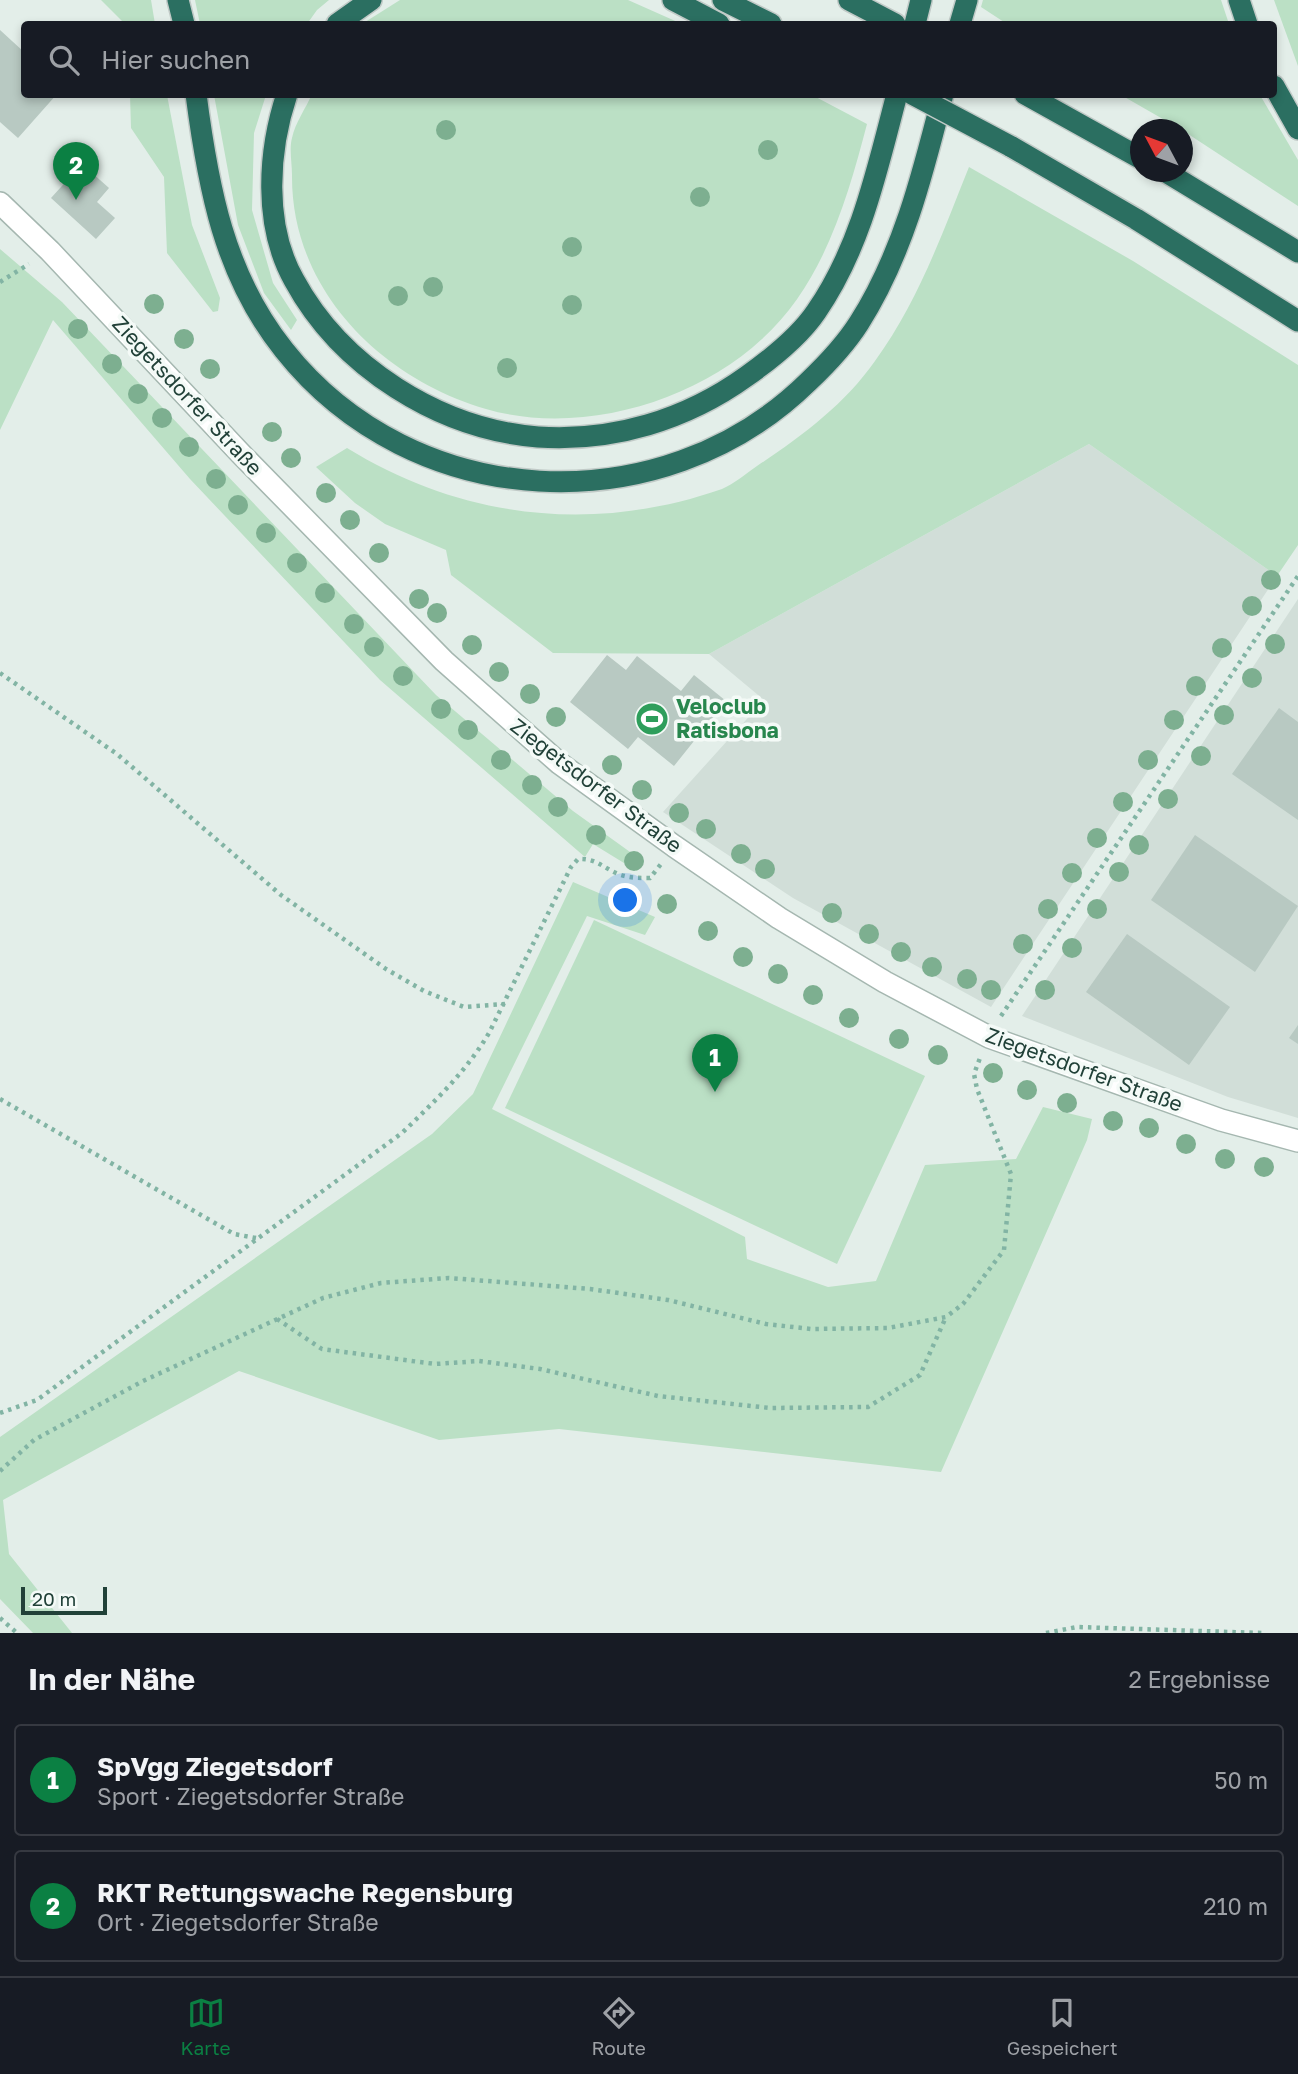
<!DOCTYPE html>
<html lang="de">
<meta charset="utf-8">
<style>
:root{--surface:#171b24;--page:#242831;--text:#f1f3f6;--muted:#9ea1a6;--line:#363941;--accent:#0b8043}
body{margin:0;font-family:"Golos Text",sans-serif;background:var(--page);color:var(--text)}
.compass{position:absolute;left:1130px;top:119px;width:63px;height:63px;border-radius:50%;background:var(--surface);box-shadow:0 4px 10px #0003;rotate:311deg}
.scale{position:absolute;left:21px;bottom:18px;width:86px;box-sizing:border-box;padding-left:7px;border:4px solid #214138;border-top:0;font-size:19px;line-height:24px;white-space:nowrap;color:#214138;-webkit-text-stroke:5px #f4faf7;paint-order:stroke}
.you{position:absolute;left:626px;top:901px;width:24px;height:24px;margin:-18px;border:5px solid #fff;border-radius:50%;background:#1a73e8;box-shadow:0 0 0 10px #1a73e833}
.badge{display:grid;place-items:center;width:46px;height:46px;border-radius:50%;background:var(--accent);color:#fff;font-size:23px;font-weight:700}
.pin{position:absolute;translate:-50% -58px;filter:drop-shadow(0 2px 4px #0008)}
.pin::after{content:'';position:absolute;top:37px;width:24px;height:21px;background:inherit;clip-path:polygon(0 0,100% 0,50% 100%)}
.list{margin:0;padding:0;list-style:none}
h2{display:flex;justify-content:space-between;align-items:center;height:91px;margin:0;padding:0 28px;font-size:30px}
h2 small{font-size:23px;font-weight:400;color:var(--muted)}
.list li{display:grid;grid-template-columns:46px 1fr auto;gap:21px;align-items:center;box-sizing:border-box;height:112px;margin:0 14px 14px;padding:0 14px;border:2px solid var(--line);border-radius:7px}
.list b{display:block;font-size:26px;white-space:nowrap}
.list p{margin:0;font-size:23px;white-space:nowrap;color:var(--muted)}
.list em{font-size:23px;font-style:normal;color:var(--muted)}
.icon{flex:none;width:38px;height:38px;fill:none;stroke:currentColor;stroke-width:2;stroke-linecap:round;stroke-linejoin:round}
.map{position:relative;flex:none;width:1298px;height:1633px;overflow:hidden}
.search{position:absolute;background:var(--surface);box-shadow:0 4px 10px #0003;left:21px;right:21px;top:21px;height:77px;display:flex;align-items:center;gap:18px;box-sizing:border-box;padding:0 24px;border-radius:7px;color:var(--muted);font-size:26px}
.sheet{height:343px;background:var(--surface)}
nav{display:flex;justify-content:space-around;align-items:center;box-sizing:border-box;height:98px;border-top:2px solid var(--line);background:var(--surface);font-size:19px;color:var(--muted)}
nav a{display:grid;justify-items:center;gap:4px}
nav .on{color:var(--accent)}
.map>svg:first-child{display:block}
.built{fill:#d1ded8}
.green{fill:#bbe0c5}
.building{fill:#b8c9c2}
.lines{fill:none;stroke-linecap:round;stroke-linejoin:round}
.minor-casing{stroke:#a5b7b0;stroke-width:24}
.highway-casing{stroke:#c1cac7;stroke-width:24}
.path{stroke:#82b4a4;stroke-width:4.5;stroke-dasharray:3.5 5;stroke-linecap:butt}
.minor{stroke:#fff;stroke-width:21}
.highway{stroke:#2b6f61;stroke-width:21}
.highway-bridge-casing{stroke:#c1cac7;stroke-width:24;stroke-linecap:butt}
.highway-bridge{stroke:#2b6f61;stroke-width:21}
.tree{fill:#7daf90}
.labels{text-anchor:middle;stroke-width:7;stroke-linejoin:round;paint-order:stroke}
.street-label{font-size:21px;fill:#214138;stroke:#f4faf7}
.leisure-label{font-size:21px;font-weight:bold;fill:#27864d;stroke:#f4faf7;text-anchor:start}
</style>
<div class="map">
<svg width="1298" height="1633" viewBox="0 0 1298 1633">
<rect width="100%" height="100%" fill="#e3eee9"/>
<g class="built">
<path d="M1089 444 1277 576 991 1007 793 898 663 812 764 700 709 654Z"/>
<path d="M1298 599V1118L1228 1097 1022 1016Z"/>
</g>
<g class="green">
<path d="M101 0H151L155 24H125Z"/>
<path d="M195 0H329L317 10 307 24H200Z"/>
<path d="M400 0H628L682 24H362Z"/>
<path d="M983 0H1221L1229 24H1007L981 7Z"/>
<path d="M1274 0H1298V66Z"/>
<path d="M312 94 812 95 867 124C847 200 823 284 762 339 693 403 578 436 486 409 380 378 291 289 292 175 292 163 289 149 292 138 295 123 306 108 312 94Z"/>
<path d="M130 95H167L192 225 220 298 218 311 213 312 167 253 164 177 131 128Z"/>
<path d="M214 95H266L254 133 252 210 273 283 297 320 291 330 264 293 238 225Z"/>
<path d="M1121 95H1260L1298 160V206L1182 130Z"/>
<path d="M969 167 1133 261 1298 365V545L1277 576 1089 444 709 654 553 653 451 575 446 550 385 524 355 503 316 467 347 448C463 519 593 534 722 489 734 484 747 473 757 466 802 436 844 405 875 361 918 302 942 234 969 167Z"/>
<path d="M0 249 62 302 436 695 573 811 644 862 637 871 593 844 585 857 380 680 190 479 53 320 0 430Z"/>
<path d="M573 882 655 917 645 935 587 916 492 1109 745 1237 747 1259 828 1287 876 1281 925 1165 1016 1159 1043 1107 1092 1119 1087 1140 941 1472 559 1429 439 1440 239 1371 3 1500 9 1554 72 1633H33L0 1599V1437L432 1134 473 1094Z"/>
<path d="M594 920 925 1076 837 1264 505 1108Z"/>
</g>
<g class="building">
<path d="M0 30 24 52V94H57L18 138 0 122Z"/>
<path d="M82 164 109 188 97 202 115 218 96 239 51 198Z"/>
<path d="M607 655 626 670 637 656 681 691 694 675 726 701 674 766 638 737 628 749 570 702Z"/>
<path d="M1279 708 1298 722V820L1232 774Z"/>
<path d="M1195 835 1298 906 1255 972 1151 900Z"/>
<path d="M1127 934 1230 1007 1189 1065 1086 992Z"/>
<path d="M1298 1025V1044L1289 1038Z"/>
</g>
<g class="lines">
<defs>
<path id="minor" d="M0 203 50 251 241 454 444 661 559 763 674 846 779 918 885 982 989 1037 1221 1120 1298 1141"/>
<g id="highway">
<path d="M178 0 184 24"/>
<path d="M673 0 719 24"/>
<path d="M723 0 771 24"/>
<path d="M849 0 895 24"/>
<path d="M1239 0 1247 24"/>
<path d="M337 24 371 0"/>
<path d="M915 24 921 0"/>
<path d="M960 24 967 0"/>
<path d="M1274 86 1298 129"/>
<path d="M196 94C208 187 224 275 284 350 413 513 661 526 808 382 827 364 845 345 859 323 903 254 923 173 943 94"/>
<path d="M287 94C268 151 263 225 294 280 341 367 439 429 538 437 613 442 686 420 747 376 771 359 799 337 816 312 861 247 877 170 897 94"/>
<path d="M1025 94 1140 158"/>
<path d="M1010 146 1136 219 1298 321"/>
<path d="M1166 172 1298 252"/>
</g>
</defs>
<use href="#minor" class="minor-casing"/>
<use href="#highway" class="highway-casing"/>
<g class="path">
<path d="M0 282 29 264"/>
<path d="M0 673 117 754 281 895 386 969 424 991 464 1007 505 1004"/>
<path d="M1001 1016 1298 576"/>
<path d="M0 1099 234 1234 256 1238"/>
<path d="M277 1319 322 1349 435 1364 479 1361 540 1369 658 1396 770 1408 868 1407 920 1375 946 1317"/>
<path d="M0 1413 37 1400 402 1133C434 1102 466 1072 489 1033L571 867 578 859C597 858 604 869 621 875 631 878 640 878 650 878L661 864"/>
<path d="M0 1471 34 1440 143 1381 323 1298 381 1283 449 1278 590 1289 668 1300 766 1324 811 1329 888 1328 946 1317 963 1304 1004 1250 1011 1174 977 1089 974 1074 980 1058"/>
<path d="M0 1618 17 1633"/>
<path d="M1046 1633 1077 1627 1262 1633"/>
</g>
<use href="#minor" class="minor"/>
<use href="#highway" class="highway"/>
<defs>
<path id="highway-bridge" d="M912 94 1010 146"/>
</defs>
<use href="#highway-bridge" class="highway-bridge-casing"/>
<use href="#highway-bridge" class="highway-bridge"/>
</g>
<g class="tree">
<circle cx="446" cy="130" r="10"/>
<circle cx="768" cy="150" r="10"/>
<circle cx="700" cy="197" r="10"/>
<circle cx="572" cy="247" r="10"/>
<circle cx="433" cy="287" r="10"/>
<circle cx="398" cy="296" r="10"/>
<circle cx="154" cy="304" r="10"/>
<circle cx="572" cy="305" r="10"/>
<circle cx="78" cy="329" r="10"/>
<circle cx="184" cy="339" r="10"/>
<circle cx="112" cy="364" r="10"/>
<circle cx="507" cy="368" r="10"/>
<circle cx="210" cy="369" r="10"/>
<circle cx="138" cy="394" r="10"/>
<circle cx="162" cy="418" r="10"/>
<circle cx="272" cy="432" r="10"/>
<circle cx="189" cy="447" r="10"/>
<circle cx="291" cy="458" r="10"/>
<circle cx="216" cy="479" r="10"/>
<circle cx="326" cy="493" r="10"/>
<circle cx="238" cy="505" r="10"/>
<circle cx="350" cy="520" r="10"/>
<circle cx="266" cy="533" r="10"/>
<circle cx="379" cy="553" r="10"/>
<circle cx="297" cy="563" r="10"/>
<circle cx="1271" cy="580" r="10"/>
<circle cx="325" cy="593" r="10"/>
<circle cx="419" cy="599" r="10"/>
<circle cx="1252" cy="606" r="10"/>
<circle cx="437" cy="613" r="10"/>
<circle cx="354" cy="624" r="10"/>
<circle cx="1275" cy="644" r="10"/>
<circle cx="472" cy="645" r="10"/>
<circle cx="374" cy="647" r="10"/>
<circle cx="1222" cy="648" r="10"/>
<circle cx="499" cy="672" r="10"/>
<circle cx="403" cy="676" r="10"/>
<circle cx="1252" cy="678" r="10"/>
<circle cx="1196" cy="686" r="10"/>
<circle cx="530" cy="694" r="10"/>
<circle cx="441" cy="709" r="10"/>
<circle cx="1224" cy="715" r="10"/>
<circle cx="556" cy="717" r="10"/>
<circle cx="1174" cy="720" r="10"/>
<circle cx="468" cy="730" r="10"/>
<circle cx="1201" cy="756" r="10"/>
<circle cx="501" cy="760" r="10"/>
<circle cx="1148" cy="760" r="10"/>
<circle cx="612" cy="765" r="10"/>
<circle cx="532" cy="785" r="10"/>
<circle cx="642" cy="790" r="10"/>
<circle cx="1168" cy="799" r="10"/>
<circle cx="1123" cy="802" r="10"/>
<circle cx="558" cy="807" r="10"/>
<circle cx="679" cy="813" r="10"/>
<circle cx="706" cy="829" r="10"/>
<circle cx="596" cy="835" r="10"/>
<circle cx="1097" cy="838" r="10"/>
<circle cx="1139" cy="845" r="10"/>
<circle cx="741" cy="854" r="10"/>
<circle cx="634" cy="861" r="10"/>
<circle cx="765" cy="869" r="10"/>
<circle cx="1119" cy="872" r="10"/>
<circle cx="1072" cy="873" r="10"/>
<circle cx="667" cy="904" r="10"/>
<circle cx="1048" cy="909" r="10"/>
<circle cx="1097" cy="909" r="10"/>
<circle cx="832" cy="913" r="10"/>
<circle cx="708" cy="931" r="10"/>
<circle cx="869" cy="934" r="10"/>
<circle cx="1023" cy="944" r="10"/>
<circle cx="1072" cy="948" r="10"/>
<circle cx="901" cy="952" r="10"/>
<circle cx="743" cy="957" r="10"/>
<circle cx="932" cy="967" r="10"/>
<circle cx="778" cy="974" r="10"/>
<circle cx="967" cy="979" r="10"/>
<circle cx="991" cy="990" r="10"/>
<circle cx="1045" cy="990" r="10"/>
<circle cx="813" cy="995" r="10"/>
<circle cx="849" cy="1018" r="10"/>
<circle cx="899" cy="1039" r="10"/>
<circle cx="938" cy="1055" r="10"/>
<circle cx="993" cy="1073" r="10"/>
<circle cx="1027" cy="1090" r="10"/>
<circle cx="1067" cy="1103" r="10"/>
<circle cx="1113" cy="1121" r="10"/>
<circle cx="1149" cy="1128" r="10"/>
<circle cx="1186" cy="1144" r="10"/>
<circle cx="1225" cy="1159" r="10"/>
<circle cx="1264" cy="1167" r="10"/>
</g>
<defs>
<symbol id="stadium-disc" viewBox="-11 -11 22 22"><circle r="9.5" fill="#2e9e5b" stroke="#f4faf7"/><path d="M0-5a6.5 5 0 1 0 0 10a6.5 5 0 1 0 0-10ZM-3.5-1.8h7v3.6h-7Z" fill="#fff"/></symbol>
</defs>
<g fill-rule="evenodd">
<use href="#stadium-disc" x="633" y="700" width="38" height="38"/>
</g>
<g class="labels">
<g class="street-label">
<text transform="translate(187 396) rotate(47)" y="7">Ziegetsdorfer Straße</text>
<text transform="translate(596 786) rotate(37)" y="7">Ziegetsdorfer Straße</text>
<text transform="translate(1084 1070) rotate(20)" y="7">Ziegetsdorfer Straße</text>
</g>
<g class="leisure-label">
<text x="676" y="714">Veloclub<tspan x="676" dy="24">Ratisbona</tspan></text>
</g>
</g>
</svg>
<svg class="compass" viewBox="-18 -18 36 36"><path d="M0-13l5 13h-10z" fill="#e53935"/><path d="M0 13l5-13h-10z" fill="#9ea1a6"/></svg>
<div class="scale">20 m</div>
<div class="you"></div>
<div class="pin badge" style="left:715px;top:1092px">1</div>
<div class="pin badge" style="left:76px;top:200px">2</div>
<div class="search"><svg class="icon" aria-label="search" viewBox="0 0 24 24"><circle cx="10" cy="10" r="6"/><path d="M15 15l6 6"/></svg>Hier suchen</div>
</div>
<section class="sheet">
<h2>In der Nähe<small>2 Ergebnisse</small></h2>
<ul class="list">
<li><span class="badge">1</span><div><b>SpVgg Ziegetsdorf</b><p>Sport · Ziegetsdorfer Straße</p></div><em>50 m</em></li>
<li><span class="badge">2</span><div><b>RKT Rettungswache Regensburg</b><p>Ort · Ziegetsdorfer Straße</p></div><em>210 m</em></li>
</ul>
</section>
<nav>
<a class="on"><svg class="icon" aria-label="map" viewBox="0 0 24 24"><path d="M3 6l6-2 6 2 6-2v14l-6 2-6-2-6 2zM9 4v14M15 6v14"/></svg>Karte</a>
<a><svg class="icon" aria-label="directions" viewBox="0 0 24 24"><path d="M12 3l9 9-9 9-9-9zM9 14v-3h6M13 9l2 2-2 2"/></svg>Route</a>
<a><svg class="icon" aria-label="saved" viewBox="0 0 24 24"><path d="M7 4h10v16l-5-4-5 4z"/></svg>Gespeichert</a>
</nav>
